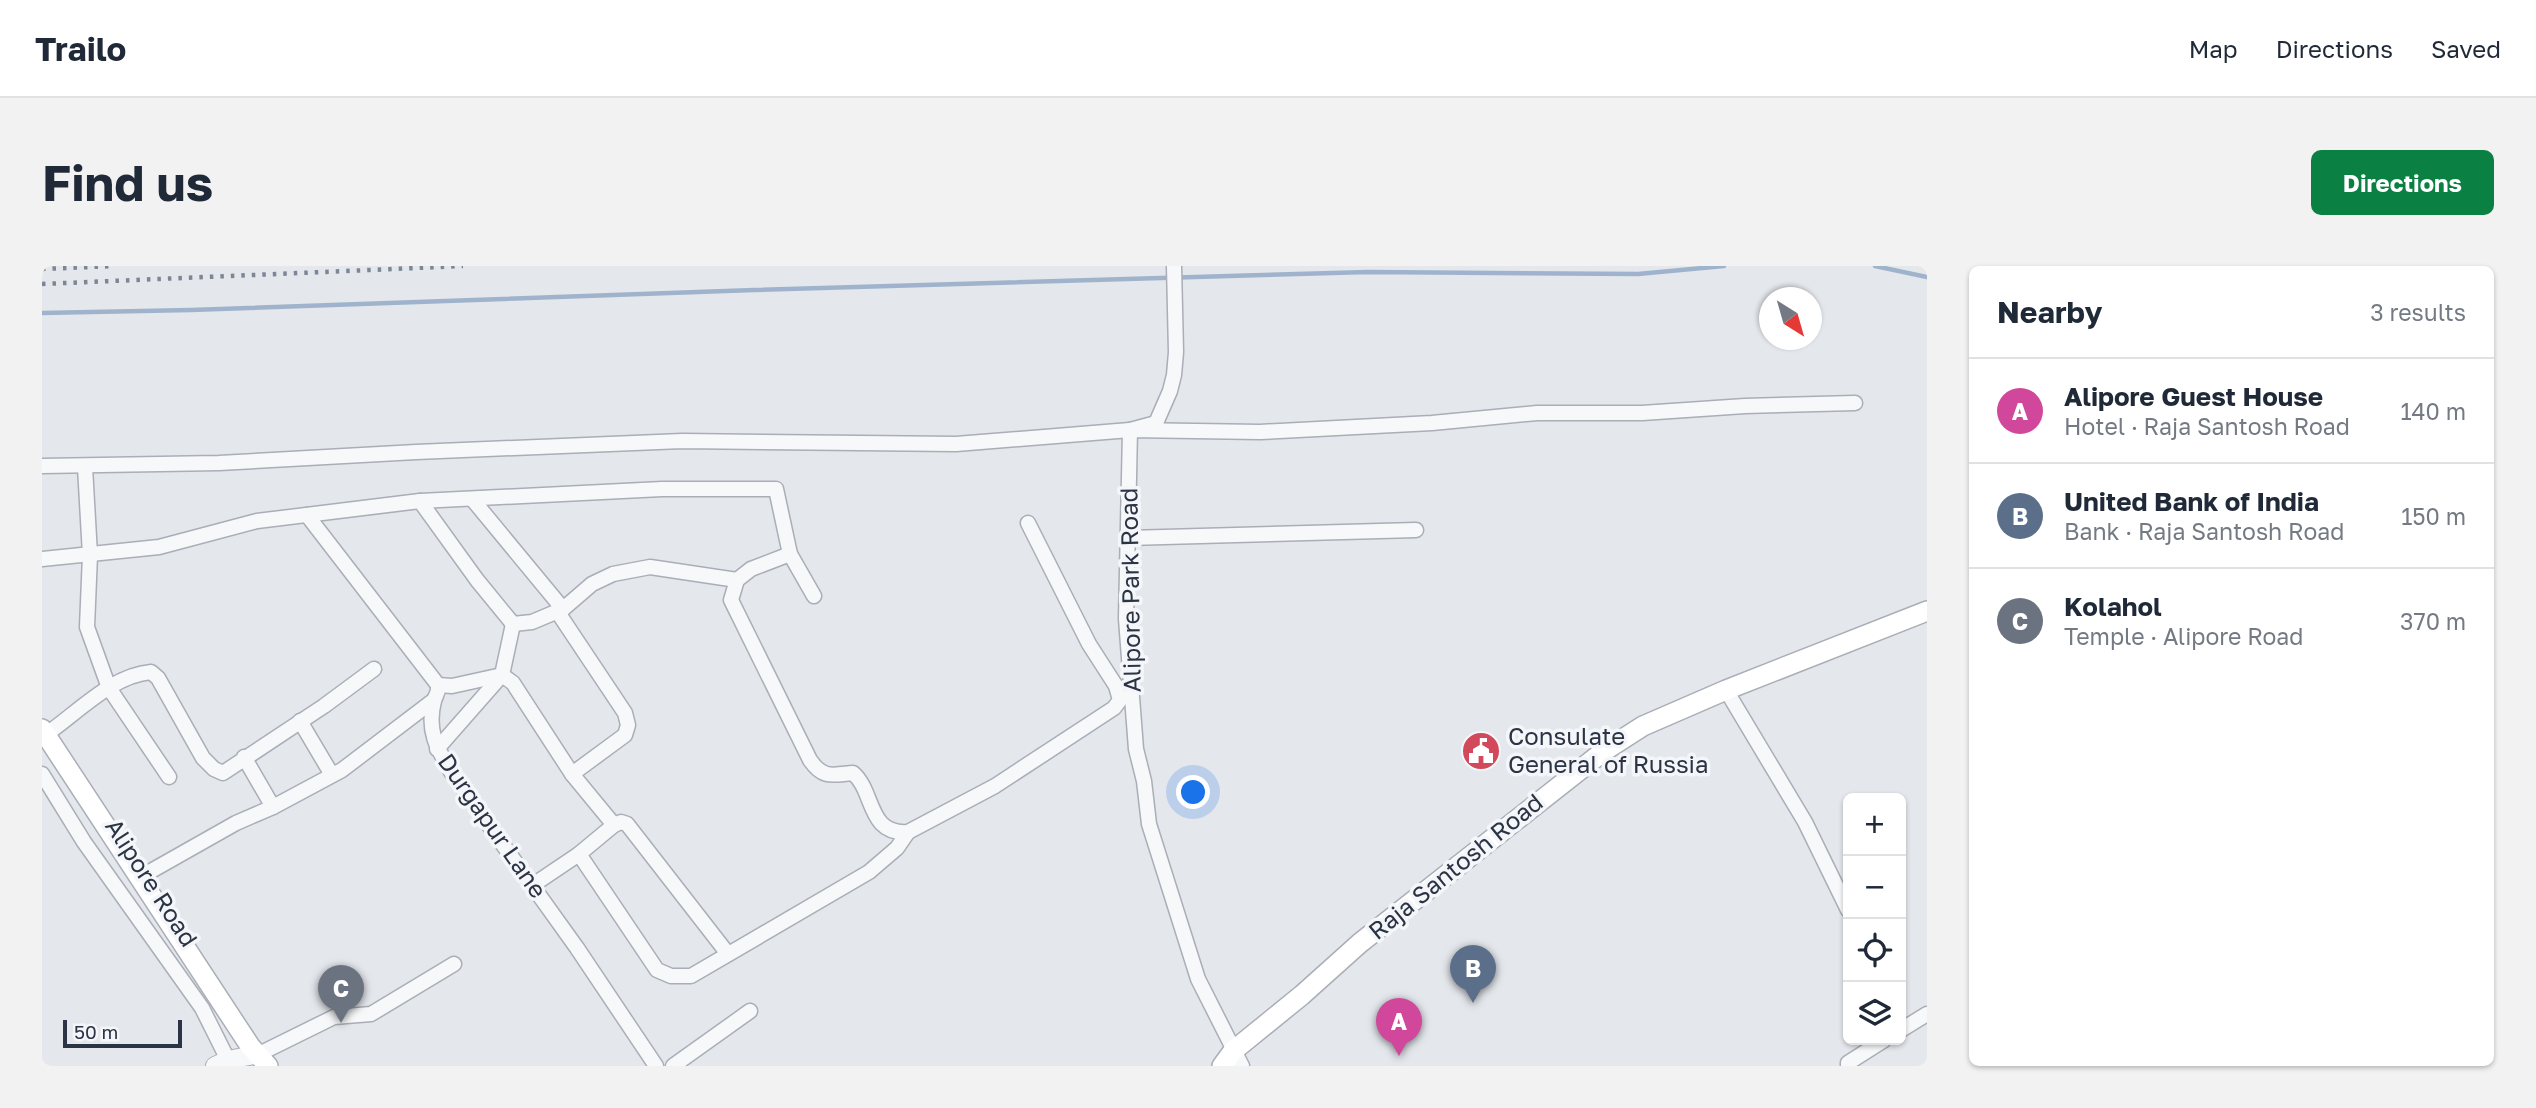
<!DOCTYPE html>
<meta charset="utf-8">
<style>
:root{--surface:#fff;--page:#f2f2f3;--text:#1f2937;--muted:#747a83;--line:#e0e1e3;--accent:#0b8043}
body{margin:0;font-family:"Golos Text",sans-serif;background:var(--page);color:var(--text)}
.controls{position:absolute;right:21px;bottom:21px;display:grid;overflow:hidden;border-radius:10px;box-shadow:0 2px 5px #0004}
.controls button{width:63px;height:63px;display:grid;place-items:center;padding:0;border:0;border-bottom:2px solid var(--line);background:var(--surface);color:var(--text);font:35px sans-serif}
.compass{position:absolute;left:1717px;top:21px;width:63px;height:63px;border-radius:50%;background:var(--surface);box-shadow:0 2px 5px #0004;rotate:143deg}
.scale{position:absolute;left:21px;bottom:18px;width:119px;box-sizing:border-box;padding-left:7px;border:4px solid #2b3445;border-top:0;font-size:19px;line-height:24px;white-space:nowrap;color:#2b3445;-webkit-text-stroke:5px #f4f6f9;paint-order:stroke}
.you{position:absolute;left:1152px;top:527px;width:24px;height:24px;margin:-18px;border:5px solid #fff;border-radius:50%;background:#1a73e8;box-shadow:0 0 0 10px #1a73e833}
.badge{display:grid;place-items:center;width:46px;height:46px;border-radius:50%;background:var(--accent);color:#fff;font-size:23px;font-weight:700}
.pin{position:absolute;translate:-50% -58px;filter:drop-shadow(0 2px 4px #0008)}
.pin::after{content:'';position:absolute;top:37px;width:24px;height:21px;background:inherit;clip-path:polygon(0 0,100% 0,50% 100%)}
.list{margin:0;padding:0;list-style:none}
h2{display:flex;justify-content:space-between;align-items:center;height:91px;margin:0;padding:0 28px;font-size:30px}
h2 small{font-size:23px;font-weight:400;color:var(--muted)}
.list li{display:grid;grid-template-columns:46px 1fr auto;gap:21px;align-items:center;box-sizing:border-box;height:105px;padding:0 28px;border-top:2px solid var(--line)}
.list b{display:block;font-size:26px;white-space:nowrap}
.list p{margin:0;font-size:23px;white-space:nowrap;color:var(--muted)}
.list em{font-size:23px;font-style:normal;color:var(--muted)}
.icon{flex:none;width:38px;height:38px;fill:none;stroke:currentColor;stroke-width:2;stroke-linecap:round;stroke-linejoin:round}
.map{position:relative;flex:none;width:1885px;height:800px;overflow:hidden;border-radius:10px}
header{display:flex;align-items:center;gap:42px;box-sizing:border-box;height:98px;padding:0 35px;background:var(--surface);border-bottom:2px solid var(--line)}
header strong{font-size:33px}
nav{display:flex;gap:38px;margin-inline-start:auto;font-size:24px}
.intro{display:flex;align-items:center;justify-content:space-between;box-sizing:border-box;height:168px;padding:0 42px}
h1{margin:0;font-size:49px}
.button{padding:18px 32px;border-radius:10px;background:var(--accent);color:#fff;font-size:24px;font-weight:700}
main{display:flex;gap:42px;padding:0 42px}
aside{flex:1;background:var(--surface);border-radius:10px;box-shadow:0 2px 5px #0004}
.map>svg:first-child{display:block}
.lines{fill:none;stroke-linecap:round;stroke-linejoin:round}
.stream{stroke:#9fb4cc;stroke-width:4.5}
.minor-casing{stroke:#a9aeb7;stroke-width:17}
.tertiary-casing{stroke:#a9aeb7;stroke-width:20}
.secondary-casing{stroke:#a9aeb7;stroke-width:22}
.minor{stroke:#f7f8fa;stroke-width:14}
.tertiary{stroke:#f7f8fa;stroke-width:18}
.secondary{stroke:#fff;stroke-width:19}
.rail{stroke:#7d8696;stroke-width:4.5;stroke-dasharray:3.5 7;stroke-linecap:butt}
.labels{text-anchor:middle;stroke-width:7;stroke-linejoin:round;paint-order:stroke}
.street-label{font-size:24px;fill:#2b3445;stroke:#f4f6f9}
.poi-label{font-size:24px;fill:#2b3445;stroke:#f4f6f9;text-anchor:start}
</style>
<header>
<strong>Trailo</strong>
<nav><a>Map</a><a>Directions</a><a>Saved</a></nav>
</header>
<div class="intro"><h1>Find us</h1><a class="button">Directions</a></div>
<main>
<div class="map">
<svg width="1885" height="800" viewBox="0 0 1885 800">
<rect width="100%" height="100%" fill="#e4e7ec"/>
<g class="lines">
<g class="stream">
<path d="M1833 0 1885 11"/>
<path d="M0 47 149 44 712 24 1326 6 1596 8 1682 0"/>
</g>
<defs>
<g id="minor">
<path d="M1132 0 1134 86 1132 109 1128 125 1114 157 1088 164 1084 353 1094 483 1102 515 1107 558 1156 713 1200 800"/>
<path d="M0 200 177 197 374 186 640 175 914 178 1088 164 1218 166 1390 157 1495 147H1600L1703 140 1813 137"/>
<path d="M43 201 48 289 45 361 67 422 127 511"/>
<path d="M431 234 521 343"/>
<path d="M378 235 435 314 471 358 490 356 521 343 550 318 571 308 608 301 695 314"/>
<path d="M265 249 396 419C397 427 394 428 392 435 384 466 396 484 411 509L535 682 614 800"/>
<path d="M1086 272 1374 264"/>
<path d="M0 293 117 281 215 255 378 235 620 223H734L748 288"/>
<path d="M772 330 748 288 709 303 695 314 689 334 768 494C781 513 790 509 811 507 833 526 825 569 866 566L953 520 1072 442 1078 434 1074 420 1047 378 986 257"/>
<path d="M515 345 583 447 586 459 583 469 530 508"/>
<path d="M396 419 410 420 460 409 471 417 530 508 572 559"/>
<path d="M1684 424 1763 556 1806 644"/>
<path d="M258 455 290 509"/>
<path d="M10 464C39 443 72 409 109 406L116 412 161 492 172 503 181 507 282 440 332 403"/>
<path d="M395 483 460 409 471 358"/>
<path d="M202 491 231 541"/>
<path d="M0 508 42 576 160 742 186 794"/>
<path d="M537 588 615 704 629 710H649L827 606 855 582 866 566"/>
<path d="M102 609 194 557 231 541 300 504 392 434"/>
<path d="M491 619 537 588 572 559 579 556 585 558 686 688"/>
<path d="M1859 764 1885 748"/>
<path d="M217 788 292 751 329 748 412 698"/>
<path d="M631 800 708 745"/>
<path d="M1806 800V797L1842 774"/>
</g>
<path id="tertiary" d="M173 800 186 794 217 788"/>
<g id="secondary">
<path d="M0 463 208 780 226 800"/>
<path d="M1180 800 1191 785 1260 729 1318 677 1562 485 1601 460 1684 424 1885 345"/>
</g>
</defs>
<use href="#minor" class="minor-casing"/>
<use href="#tertiary" class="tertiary-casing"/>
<use href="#secondary" class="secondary-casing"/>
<use href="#minor" class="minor"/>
<use href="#tertiary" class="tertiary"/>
<use href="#secondary" class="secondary"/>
<g class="rail">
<path d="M0 3 73 0"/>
<path d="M0 18 421 0"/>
</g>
</g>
<defs>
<symbol id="civic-disc" viewBox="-11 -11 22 22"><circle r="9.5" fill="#d1495b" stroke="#f4f6f9"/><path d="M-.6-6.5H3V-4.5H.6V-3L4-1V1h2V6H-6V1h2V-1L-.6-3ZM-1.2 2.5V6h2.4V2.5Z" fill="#fff"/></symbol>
</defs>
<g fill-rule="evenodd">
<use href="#civic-disc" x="1417" y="463" width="44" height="44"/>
</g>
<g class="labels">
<g class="street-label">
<text transform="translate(1089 324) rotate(-91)" y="8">Alipore Park Road</text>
<text transform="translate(450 560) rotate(55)" y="8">Durgapur Lane</text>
<text transform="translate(1414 601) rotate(-39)" y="8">Raja Santosh Road</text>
<text transform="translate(109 617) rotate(57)" y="8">Alipore Road</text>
</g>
<g class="poi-label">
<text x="1466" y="479">Consulate<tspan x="1466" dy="28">General of Russia</tspan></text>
</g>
</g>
</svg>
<div class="controls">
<button>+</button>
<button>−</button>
<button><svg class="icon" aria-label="locate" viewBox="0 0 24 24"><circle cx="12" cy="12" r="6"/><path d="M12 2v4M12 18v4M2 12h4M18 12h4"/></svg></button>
<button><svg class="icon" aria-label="layers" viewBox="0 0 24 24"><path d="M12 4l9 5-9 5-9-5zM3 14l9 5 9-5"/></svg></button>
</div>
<svg class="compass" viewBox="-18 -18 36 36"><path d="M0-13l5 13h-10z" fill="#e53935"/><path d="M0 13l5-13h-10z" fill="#747a83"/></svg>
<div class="scale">50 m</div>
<div class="you"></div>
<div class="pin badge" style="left:1357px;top:790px;background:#d1479c">A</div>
<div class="pin badge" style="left:1431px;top:737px;background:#5c6f8a">B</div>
<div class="pin badge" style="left:299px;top:757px;background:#6b7280">C</div>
</div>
<aside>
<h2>Nearby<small>3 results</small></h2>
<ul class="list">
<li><span class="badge" style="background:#d1479c">A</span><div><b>Alipore Guest House</b><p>Hotel · Raja Santosh Road</p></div><em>140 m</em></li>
<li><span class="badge" style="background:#5c6f8a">B</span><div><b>United Bank of India</b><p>Bank · Raja Santosh Road</p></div><em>150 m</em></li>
<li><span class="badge" style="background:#6b7280">C</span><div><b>Kolahol</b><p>Temple · Alipore Road</p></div><em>370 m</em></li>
</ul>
</aside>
</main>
